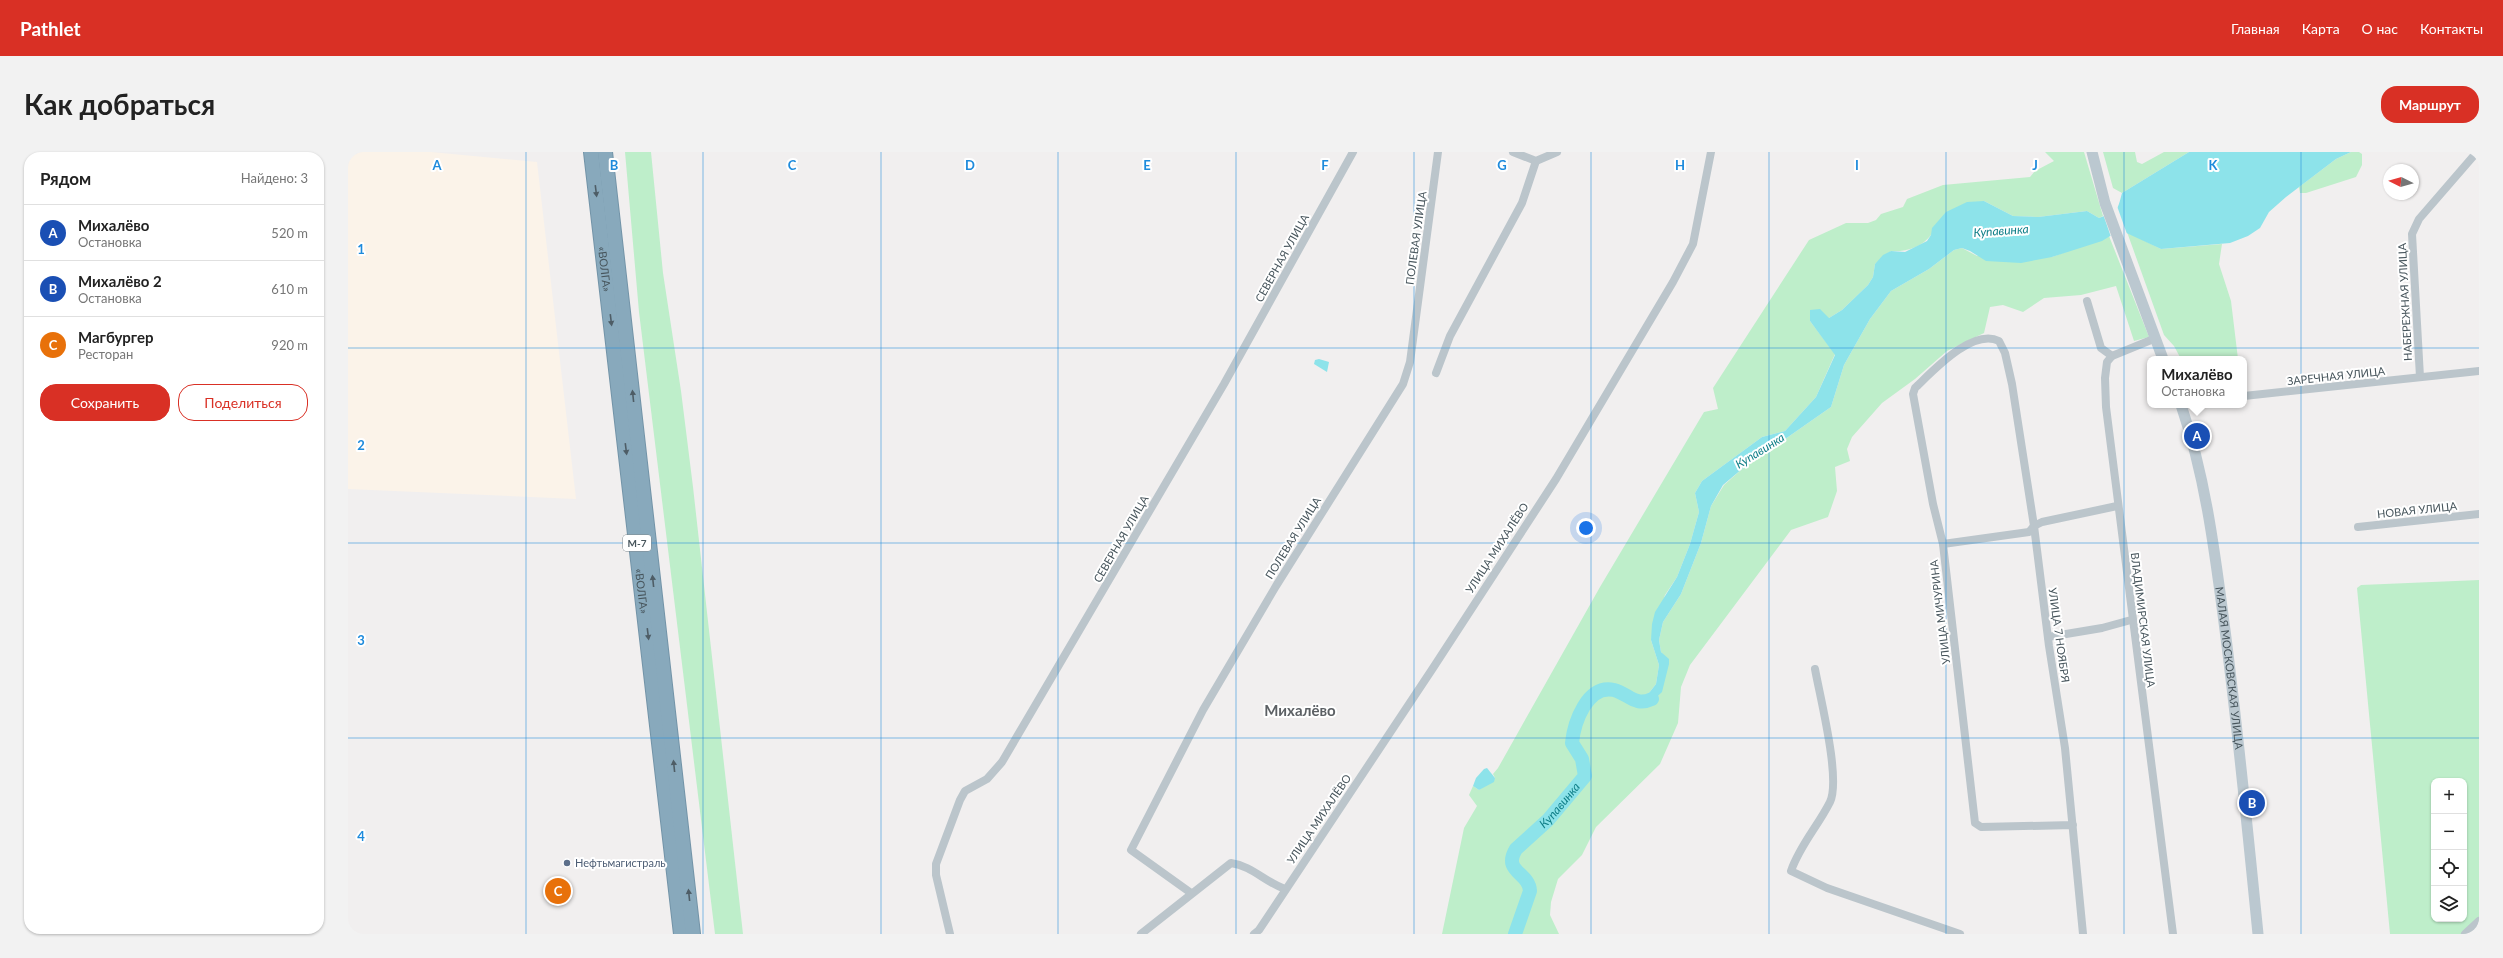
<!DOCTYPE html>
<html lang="ru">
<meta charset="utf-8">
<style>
:root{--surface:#fff;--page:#f2f2f2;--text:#222;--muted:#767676;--line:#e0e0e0;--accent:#d93025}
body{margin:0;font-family:Lato,sans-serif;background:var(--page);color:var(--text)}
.controls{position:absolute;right:12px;bottom:12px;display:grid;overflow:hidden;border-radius:8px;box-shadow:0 1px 3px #0004}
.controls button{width:36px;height:36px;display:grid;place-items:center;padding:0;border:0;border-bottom:1px solid var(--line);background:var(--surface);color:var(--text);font:20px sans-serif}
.compass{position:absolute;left:2035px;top:12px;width:36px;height:36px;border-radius:50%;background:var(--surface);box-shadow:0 1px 3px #0004;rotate:275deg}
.you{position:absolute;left:1238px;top:376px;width:14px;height:14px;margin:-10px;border:3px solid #fff;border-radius:50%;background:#1a73e8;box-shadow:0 0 0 6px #1a73e833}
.badge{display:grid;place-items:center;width:26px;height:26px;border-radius:50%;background:var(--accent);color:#fff;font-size:13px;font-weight:700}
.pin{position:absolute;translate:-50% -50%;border:2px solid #fff;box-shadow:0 1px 4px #0006}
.popup{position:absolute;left:1799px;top:204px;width:100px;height:52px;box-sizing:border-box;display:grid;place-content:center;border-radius:8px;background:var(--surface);filter:drop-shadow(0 1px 3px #0005);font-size:13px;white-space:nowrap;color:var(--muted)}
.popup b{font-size:15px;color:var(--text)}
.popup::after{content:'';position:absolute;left:50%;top:100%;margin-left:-8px;border:8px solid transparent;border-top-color:var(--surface)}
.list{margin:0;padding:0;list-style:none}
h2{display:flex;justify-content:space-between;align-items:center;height:52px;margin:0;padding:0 16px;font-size:17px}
h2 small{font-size:13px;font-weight:400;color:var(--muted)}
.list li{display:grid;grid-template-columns:26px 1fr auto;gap:12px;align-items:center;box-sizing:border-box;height:56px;padding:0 16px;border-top:1px solid var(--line)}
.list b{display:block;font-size:15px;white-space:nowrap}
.list p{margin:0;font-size:13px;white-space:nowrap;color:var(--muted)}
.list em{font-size:13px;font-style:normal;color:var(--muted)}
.actions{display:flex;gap:8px;padding:12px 16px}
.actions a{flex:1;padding:9px 0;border:1px solid var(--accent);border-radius:16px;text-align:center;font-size:14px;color:var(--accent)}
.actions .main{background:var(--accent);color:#fff}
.icon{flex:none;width:22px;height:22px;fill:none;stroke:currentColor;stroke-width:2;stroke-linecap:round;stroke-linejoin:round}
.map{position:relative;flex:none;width:2131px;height:782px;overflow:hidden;border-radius:16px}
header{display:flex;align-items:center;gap:24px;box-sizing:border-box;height:56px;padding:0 20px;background:var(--accent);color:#fff}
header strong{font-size:19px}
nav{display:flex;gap:22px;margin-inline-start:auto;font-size:14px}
.intro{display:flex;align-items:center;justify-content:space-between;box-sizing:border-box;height:96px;padding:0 24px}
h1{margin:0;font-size:28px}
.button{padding:10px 18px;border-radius:16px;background:var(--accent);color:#fff;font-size:14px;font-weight:700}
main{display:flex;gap:24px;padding:0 24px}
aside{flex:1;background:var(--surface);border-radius:16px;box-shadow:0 1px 3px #0004}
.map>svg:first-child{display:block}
.commercial{fill:#fbf3e9}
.green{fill:#beeeca;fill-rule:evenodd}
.water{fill:#8de3ea}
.pier{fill:#f1efef}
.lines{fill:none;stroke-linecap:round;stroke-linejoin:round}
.river{stroke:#8de3ea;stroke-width:14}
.highway-casing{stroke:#7394a8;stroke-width:16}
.street{stroke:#bbc5cb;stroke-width:8}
.secondary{stroke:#bbc8d0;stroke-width:11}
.highway{stroke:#88a9bc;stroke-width:14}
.oneway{fill:#4e5d66}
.grid{fill:none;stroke:#1e8bdc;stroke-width:1;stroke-opacity:0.55}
.service-dot{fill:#5c6f8a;stroke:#fff;stroke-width:1.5}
.labels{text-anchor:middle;stroke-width:4;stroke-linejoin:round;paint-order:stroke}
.shield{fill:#fff;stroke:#7e888d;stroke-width:1}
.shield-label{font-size:10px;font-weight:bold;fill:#47555c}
.street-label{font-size:11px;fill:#47555c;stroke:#fff}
.service-label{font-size:11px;fill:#4e5e75;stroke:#fff;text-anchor:start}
.water-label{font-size:12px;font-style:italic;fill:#107f88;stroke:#fff}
.district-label{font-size:15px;font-weight:bold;fill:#5c6064;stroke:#fff}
.grid-label{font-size:13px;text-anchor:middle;font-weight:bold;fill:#1e8bdc;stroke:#fff;stroke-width:4;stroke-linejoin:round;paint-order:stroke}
</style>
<header>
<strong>Pathlet</strong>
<nav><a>Главная</a><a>Карта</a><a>О нас</a><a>Контакты</a></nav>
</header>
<div class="intro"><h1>Как добраться</h1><a class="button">Маршрут</a></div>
<main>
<aside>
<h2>Рядом<small>Найдено: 3</small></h2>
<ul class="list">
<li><span class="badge" style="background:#1a4fb4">A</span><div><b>Михалёво</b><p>Остановка</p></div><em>520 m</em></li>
<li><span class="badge" style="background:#1a4fb4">B</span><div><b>Михалёво 2</b><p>Остановка</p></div><em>610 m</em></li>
<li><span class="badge" style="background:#e8710a">C</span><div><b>Магбургер</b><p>Ресторан</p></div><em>920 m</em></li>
</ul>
<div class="actions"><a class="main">Сохранить</a><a>Поделиться</a></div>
</aside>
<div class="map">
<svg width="2131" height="782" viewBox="0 0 2131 782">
<rect width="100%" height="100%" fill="#f1efef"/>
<path class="commercial" d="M0 0H83L189 10 228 347 0 337Z"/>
<g class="green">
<path d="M277 0H303L315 121 333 239 345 335 395 782H367L291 160Z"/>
<path d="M1697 0H1736L1755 64 1751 66 1739 59 1690 65 1665 64 1636 49 1583 83C1574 95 1558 100 1543 99L1527 112 1525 125 1520 133 1494 158 1481 166 1462 169 1487 202 1468 245 1437 279 1414 285 1354 329 1347 341 1351 360 1342 392 1329 425 1317 443 1303 488 1311 513 1308 532 1301 541 1285 548 1303 552 1317 505 1313 500 1311 488 1315 470 1333 442 1353 391 1363 354 1376 333 1394 317 1483 255 1496 213 1522 167 1543 139 1581 117 1606 98 1614 96 1629 104 1704 105 1761 84 1801 185 1786 189 1768 134 1733 143 1696 146 1675 160 1655 153 1642 155 1636 181 1599 199 1567 227 1534 251 1504 285 1499 297 1502 309 1487 315 1489 339 1480 365 1443 378 1342 513 1333 535 1330 571 1312 612 1248 675 1234 703 1210 727 1203 750 1202 763 1211 782H1094L1116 676 1129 654 1121 643 1125 634 1131 638 1147 626 1145 622 1150 616 1252 435 1356 260 1370 257 1365 236 1461 88 1498 71H1520L1528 68 1533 62 1555 55 1559 47 1595 33 1682 25 1687 19 1706 9Z"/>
<path d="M1755 0H1787L1789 10 1794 12 1816 0H1841L1774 41 1765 36Z"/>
<path d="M2003 0H2011L2014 2V13L2008 25 1958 41H1952L1951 35 1988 7Z"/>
<path d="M1779 80 1813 97 1874 92 1871 112 1883 149 1890 207H1833L1826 194 1816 183Z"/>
<path d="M2131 428V769L2117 782H2042L2009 436 2013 433ZM2086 629H2116V767H2086Z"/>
</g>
<g class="water">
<path d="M1841 0H2003L1988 7 1938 45 1921 60 1912 76 1900 84 1882 91 1813 97 1772 78 1754 89 1704 105 1673 111 1638 109 1622 99 1614 96 1606 98 1581 117 1543 139 1522 167 1496 213 1483 255 1394 317 1375 333 1363 354 1353 391 1333 442 1315 470 1311 488 1313 500 1321 507V512L1314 540 1297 556 1290 555 1285 548 1301 541 1308 532 1311 513 1303 488 1304 472 1307 460 1329 425 1342 392 1351 360 1347 341 1354 329 1414 285 1437 279 1468 245 1487 203 1462 169V158L1472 157 1481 166 1494 158 1520 133 1525 125 1527 112 1535 103 1543 99 1557 100 1579 89 1583 83 1584 76 1598 60 1619 50 1636 49 1665 64 1690 65 1739 59 1751 66C1770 59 1769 60 1774 41Z"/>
<path d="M971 207 981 210 979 220 966 212 967 208Z"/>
<path d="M1139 616 1147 626 1146 630 1131 638 1125 634 1128 626 1136 617Z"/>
</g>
<path class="pier" d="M1769 54 1779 82 1773 80 1763 85 1755 62 1766 58Z"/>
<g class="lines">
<path class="river" id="s1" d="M1167 782 1182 739C1181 720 1154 720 1168 697L1200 668 1237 624 1234 607 1224 591C1226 571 1239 532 1266 538 1281 542 1287 555 1304 547"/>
<defs>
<g id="highway">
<path id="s3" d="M243 0 333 782"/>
<path d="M257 0 345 782"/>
</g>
</defs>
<use href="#highway" class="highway-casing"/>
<g class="street">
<path d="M1165 0 1188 9 1209 0"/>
<path d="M1739 149 1753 196 1764 204"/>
<path d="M1808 186 1764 204 1759 210 1757 226 1758 255 1825 782"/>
<path d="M1088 221 1102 184 1174 51 1188 9"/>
<path d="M2072 225 2064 82 2071 67 2129 0"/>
<path d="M1896 244 2131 219"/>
<path d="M2010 375 2131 362"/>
<path d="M1595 392 1681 380 1686 374 1694 370 1769 354"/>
<path d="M1700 485 1754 476 1783 468"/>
<path d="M1467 517C1472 545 1493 627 1482 650 1470 674 1452 693 1443 719L1479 736 1612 782"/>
<path d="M1725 673 1633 675 1627 671 1595 392 1585 352 1565 242 1567 236C1585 219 1624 176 1651 189L1657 201 1664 232 1686 374 1701 494 1717 596 1735 782"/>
<path d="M843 741 783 698 855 558 928 434 1055 232 1062 210 1090 0"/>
<path d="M602 782 588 723V712L612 648 617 639 639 627 654 610 876 232 1005 0"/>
<path d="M793 782 883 711C904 714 917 730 937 737"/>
<path d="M906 782 911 778 1085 516 1208 327 1325 130 1345 92 1363 0"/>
<path d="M2117 782 2131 769"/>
</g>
<g class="secondary">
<path d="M1744 0 1757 51 1815 207"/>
<path id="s2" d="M1833 253C1858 326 1867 402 1877 478 1890 579 1900 681 1910 782"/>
</g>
<use href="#highway" class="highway"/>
</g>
<defs><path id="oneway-solid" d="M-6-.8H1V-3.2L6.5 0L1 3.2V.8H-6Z"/></defs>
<g class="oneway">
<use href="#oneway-solid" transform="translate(248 39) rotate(83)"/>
<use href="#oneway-solid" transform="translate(263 168) rotate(83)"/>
<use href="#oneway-solid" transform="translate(285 244) rotate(-96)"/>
<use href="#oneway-solid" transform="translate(278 297) rotate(83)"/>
<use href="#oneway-solid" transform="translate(305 429) rotate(-96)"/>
<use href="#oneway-solid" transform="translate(300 482) rotate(83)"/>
<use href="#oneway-solid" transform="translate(326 614) rotate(-96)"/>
<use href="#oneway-solid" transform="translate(341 743) rotate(-96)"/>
</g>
<path class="grid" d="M178 0V782M355 0V782M533 0V782M710 0V782M888 0V782M1066 0V782M1243 0V782M1421 0V782M1598 0V782M1776 0V782M1953 0V782M0 196H2131M0 391H2131M0 586H2131"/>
<circle class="service-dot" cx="219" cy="711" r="4"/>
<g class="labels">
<rect class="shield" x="275" y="383" width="28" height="16" rx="3"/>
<g class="shield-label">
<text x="289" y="395">М-7</text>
</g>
<g class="street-label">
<text transform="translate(1068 86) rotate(-82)" y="4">ПОЛЕВАЯ УЛИЦА</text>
<text transform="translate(934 106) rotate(-61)" y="4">СЕВЕРНАЯ УЛИЦА</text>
<text dy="4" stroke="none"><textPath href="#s3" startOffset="118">«ВОЛГА»</textPath></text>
<text transform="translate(2057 150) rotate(-93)" y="4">НАБЕРЕЖНАЯ УЛИЦА</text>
<text transform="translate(1988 224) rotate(-6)" y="4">ЗАРЕЧНАЯ УЛИЦА</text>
<text transform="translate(2069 358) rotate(-6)" y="4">НОВАЯ УЛИЦА</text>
<text transform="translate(945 386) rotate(-58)" y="4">ПОЛЕВАЯ УЛИЦА</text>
<text transform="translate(773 387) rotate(-60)" y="4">СЕВЕРНАЯ УЛИЦА</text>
<text transform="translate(1149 396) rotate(-57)" y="4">УЛИЦА МИХАЛЁВО</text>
<text dy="4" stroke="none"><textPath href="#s3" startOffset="442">«ВОЛГА»</textPath></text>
<text transform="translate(1592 460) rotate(-97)" y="4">УЛИЦА МИЧУРИНА</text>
<text transform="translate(1795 468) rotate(83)" y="4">ВЛАДИМИРСКАЯ УЛИЦА</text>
<text transform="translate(1711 483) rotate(82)" y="4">УЛИЦА 7 НОЯБРЯ</text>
<text dy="4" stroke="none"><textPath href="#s2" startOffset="268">МАЛАЯ МОСКОВСКАЯ УЛИЦА</textPath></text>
<text transform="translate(971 667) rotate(-56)" y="4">УЛИЦА МИХАЛЁВО</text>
</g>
<g class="service-label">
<text x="227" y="715">Нефтьмагистраль</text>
</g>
<g class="water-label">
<text transform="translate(1653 79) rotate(-4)" y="4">Купавинка</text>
<text transform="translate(1412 299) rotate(-32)" y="4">Купавинка</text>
<text dy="4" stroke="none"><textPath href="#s1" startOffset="156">Купавинка</textPath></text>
</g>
<g class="district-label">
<text x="952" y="564">Михалёво</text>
</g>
</g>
<g class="grid-label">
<text x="89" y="18">A</text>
<text x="266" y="18">B</text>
<text x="444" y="18">C</text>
<text x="622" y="18">D</text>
<text x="799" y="18">E</text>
<text x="977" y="18">F</text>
<text x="1154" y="18">G</text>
<text x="1332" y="18">H</text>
<text x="1509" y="18">I</text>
<text x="1687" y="18">J</text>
<text x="1865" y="18">K</text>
<text x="13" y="102">1</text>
<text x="13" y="298">2</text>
<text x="13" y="493">3</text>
<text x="13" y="689">4</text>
</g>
</svg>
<div class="controls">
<button>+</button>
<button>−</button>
<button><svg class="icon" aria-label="locate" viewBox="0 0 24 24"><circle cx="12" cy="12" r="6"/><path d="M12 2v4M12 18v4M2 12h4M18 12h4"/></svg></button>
<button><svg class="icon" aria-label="layers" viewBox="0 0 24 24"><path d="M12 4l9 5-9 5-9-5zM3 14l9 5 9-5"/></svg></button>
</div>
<svg class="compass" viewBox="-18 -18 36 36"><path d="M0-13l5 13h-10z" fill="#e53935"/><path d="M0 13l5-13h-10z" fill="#767676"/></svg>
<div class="you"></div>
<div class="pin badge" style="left:1849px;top:284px;background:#1a4fb4">A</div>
<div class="popup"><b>Михалёво</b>Остановка</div>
<div class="pin badge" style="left:1904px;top:651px;background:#1a4fb4">B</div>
<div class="pin badge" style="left:210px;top:739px;background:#e8710a">C</div>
</div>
</main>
